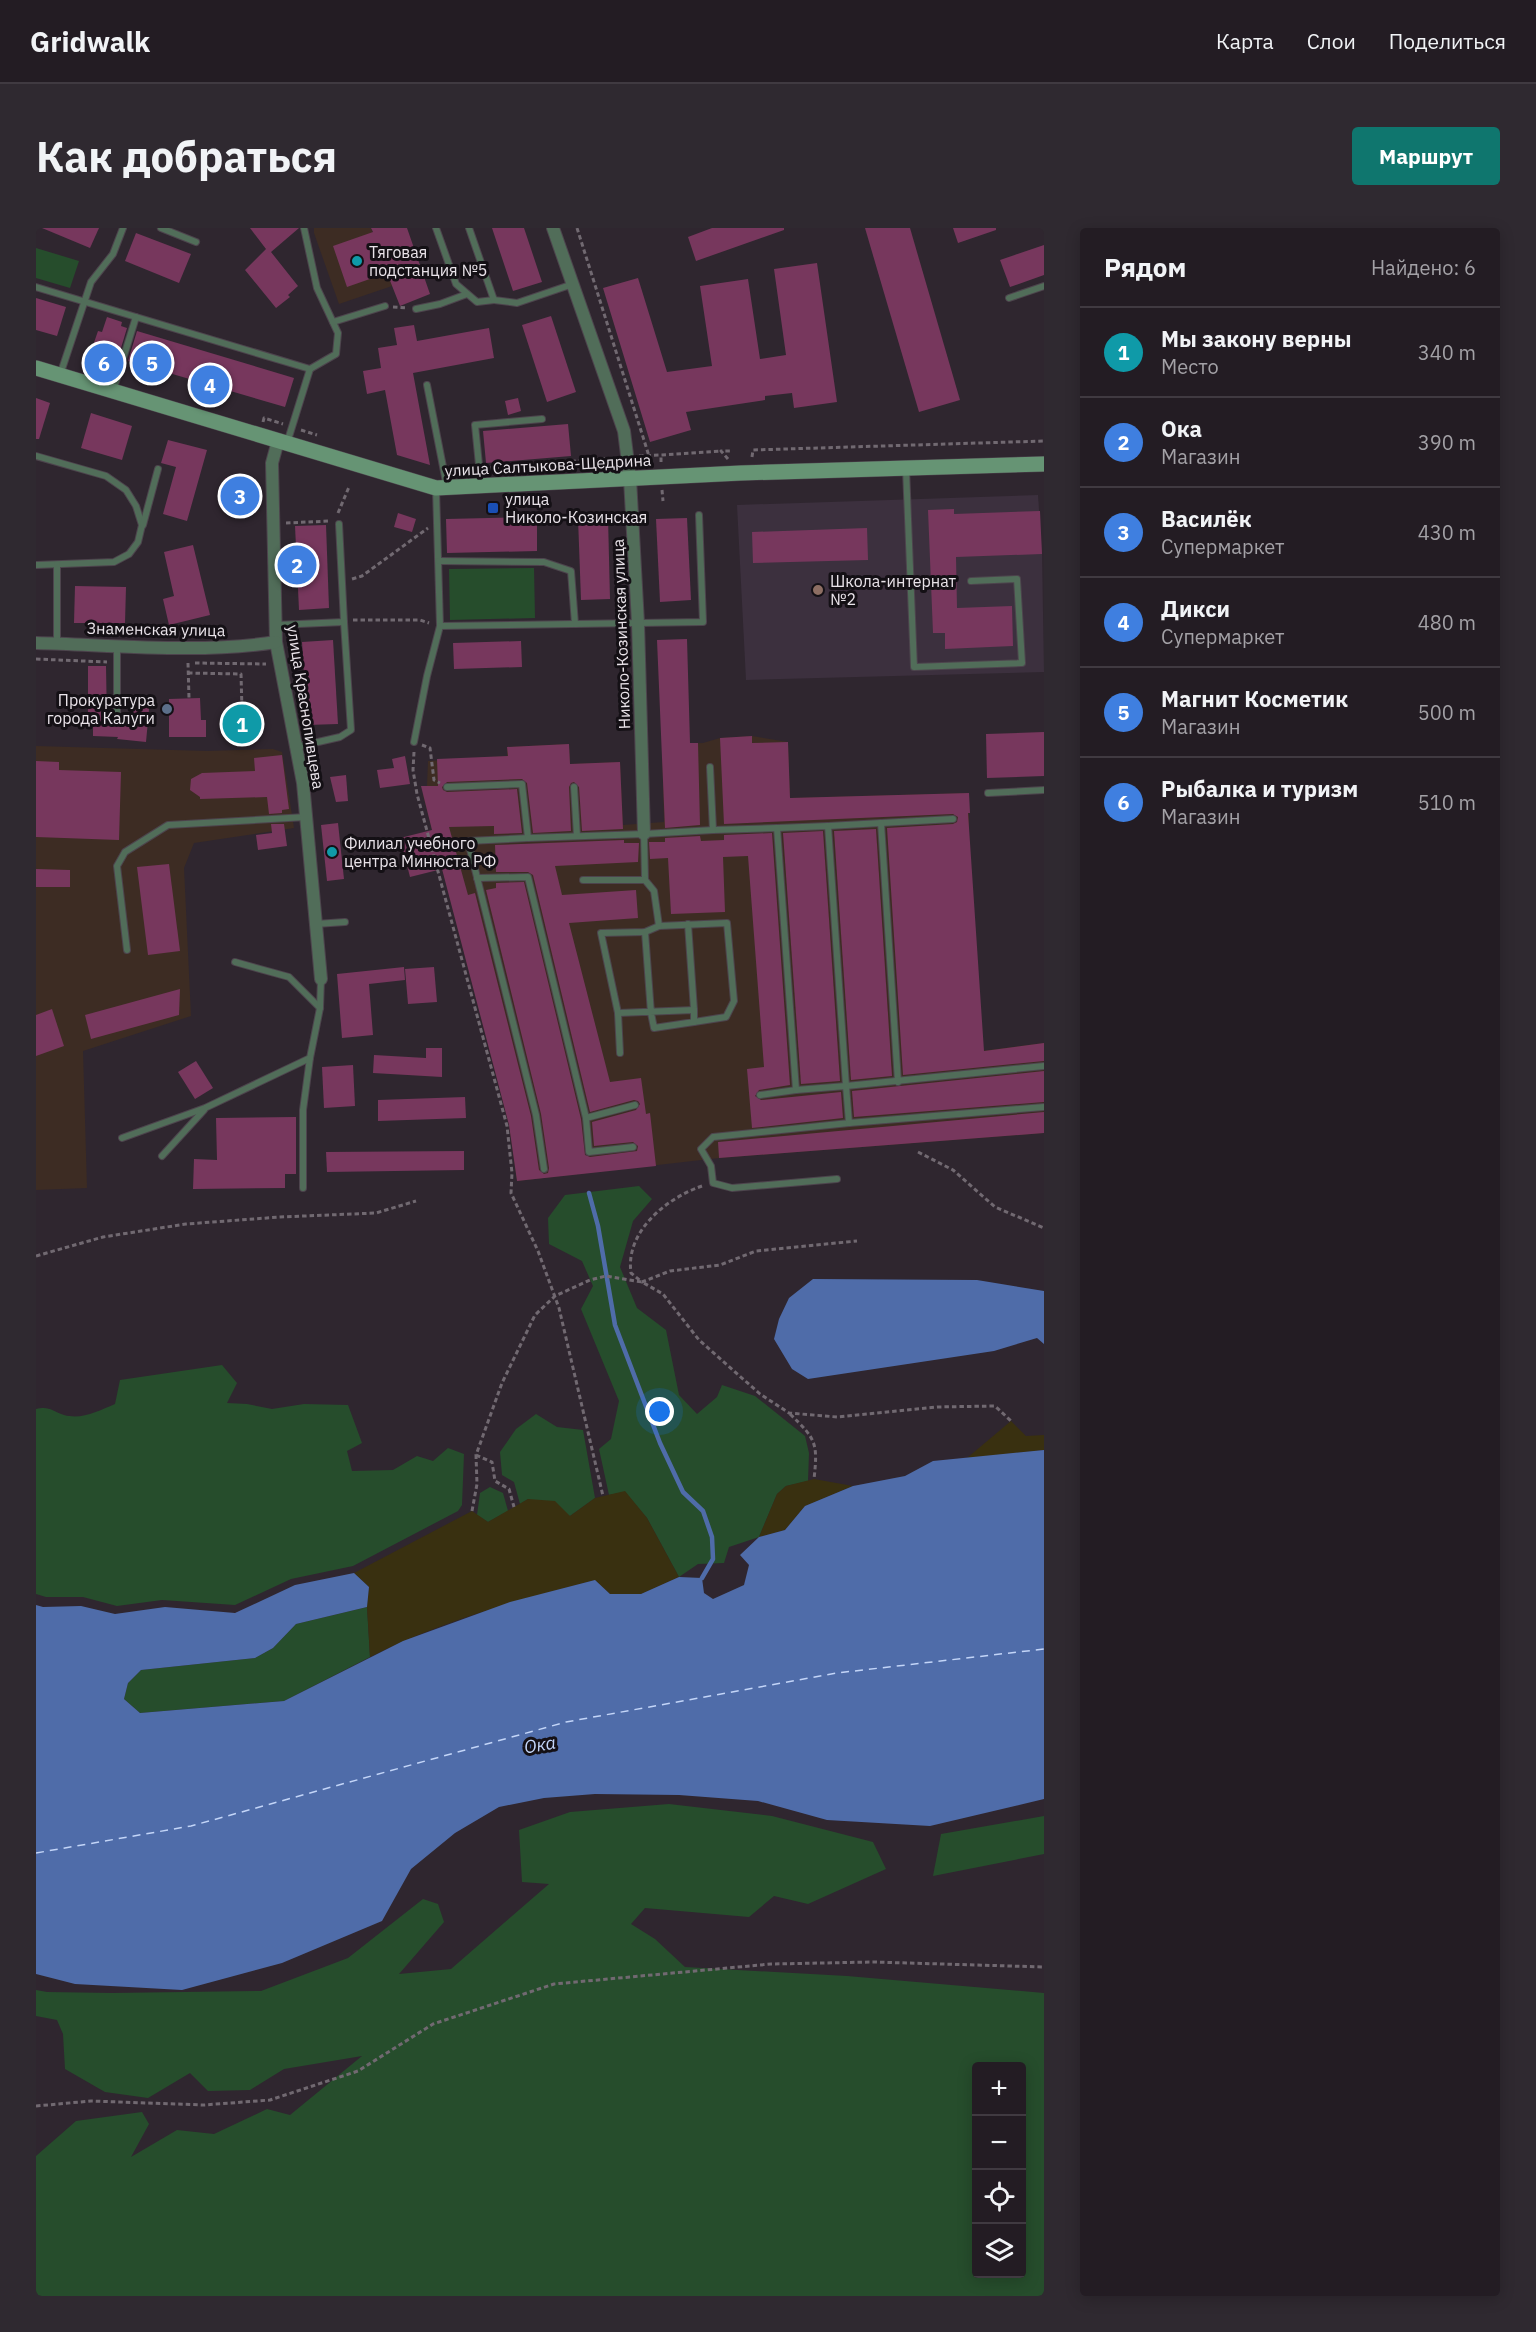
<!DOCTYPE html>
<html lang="ru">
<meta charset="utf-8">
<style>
:root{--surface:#231c23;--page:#2f2930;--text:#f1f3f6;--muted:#a3a1a6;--line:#403a41;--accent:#0f766e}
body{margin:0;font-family:"IBM Plex Sans",sans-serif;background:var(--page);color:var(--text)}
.controls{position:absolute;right:18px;bottom:18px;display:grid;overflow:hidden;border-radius:6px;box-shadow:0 3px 15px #0003}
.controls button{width:54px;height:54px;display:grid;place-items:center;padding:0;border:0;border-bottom:2px solid var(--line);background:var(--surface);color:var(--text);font:30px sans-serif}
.you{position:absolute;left:624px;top:1184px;width:21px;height:21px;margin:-15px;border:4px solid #fff;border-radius:50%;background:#1a73e8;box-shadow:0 0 0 9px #1a73e833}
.badge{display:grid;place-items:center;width:39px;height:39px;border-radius:50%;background:var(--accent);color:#fff;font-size:20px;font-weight:700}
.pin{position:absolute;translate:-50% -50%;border:3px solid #fff;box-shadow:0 2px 6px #0006}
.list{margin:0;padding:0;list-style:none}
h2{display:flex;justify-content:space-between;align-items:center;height:78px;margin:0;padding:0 24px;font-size:26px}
h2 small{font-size:20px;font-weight:400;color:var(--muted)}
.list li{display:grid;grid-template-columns:39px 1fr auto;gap:18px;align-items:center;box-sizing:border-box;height:90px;padding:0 24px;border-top:2px solid var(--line)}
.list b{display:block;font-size:22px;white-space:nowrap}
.list p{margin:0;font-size:20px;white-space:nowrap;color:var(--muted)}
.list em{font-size:20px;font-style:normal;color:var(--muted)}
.icon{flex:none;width:33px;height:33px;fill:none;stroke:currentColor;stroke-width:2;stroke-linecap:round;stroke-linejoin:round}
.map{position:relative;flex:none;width:1008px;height:2068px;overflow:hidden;border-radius:6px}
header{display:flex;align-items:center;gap:36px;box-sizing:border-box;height:84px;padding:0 30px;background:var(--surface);border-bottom:2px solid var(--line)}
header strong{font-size:28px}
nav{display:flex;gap:33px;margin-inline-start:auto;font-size:21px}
.intro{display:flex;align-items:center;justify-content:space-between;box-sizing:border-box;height:144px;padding:0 36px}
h1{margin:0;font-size:42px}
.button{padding:15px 27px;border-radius:6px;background:var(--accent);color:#fff;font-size:21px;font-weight:700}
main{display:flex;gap:36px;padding:0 36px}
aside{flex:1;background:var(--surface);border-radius:6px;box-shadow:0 3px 15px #0003}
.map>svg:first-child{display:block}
.industrial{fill:#3d2c23}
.education{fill:#3c303e}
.green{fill:#264d2c;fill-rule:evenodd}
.sand{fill:#393010}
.water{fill:#4f6ca9}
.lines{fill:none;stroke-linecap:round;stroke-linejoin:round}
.stream{stroke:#4f6ca9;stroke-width:4.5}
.ferry{stroke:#c3d5f8;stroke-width:1.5;stroke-dasharray:8 6;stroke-linecap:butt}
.building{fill:#77375d}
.lane-casing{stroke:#4d444d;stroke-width:8}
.street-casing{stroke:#4d444d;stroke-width:14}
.secondary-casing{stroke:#4d444d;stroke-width:16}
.path{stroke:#716971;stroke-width:3;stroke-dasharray:4.5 3;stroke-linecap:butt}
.lane{stroke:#516d59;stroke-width:6}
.street{stroke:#516d59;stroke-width:12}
.secondary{stroke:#669474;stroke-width:15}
.culture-dot{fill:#0f9aa8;stroke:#141015;stroke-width:2}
.transit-dot{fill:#1a4fb4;stroke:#141015;stroke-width:2}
.education-dot{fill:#8d6e63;stroke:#141015;stroke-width:2}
.service-dot{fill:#5c6f8a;stroke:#141015;stroke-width:2}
.labels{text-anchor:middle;stroke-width:6;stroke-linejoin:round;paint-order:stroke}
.poi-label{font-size:16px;fill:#e9e3e9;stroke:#141015;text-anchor:start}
.street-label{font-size:16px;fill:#e9e3e9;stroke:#141015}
.water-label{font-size:18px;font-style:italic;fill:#c3d5f8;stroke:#141015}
</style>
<header>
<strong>Gridwalk</strong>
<nav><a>Карта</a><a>Слои</a><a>Поделиться</a></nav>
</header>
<div class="intro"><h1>Как добраться</h1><a class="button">Маршрут</a></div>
<main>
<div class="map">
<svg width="1008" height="2068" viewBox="0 0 1008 2068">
<rect width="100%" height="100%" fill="#2f262f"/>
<g class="industrial">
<path d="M278 0H335L356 58 303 76 278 5Z"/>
<path d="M716 508 752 514 754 570 933 565V605L890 830 1008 815V905L683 930 481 953 473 897 387 567 391 558 392 533 471 528V519L533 516 534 536 584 534 587 597 628 594 626 516 667 515 684 510Z"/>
<path d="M0 518 171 523 237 521 246 524 258 600 158 615 148 640 155 788 47 823 51 960 0 962Z"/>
</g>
<path class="education" d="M1002 267 1006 326 1008 444 710 452 701 277Z"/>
<g class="green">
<path d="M0 20 43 33 34 60 0 50Z"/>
<path d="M498 340 499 390 414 392 413 341Z"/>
<path d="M603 958 616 971 597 993 584 1039 601 1080 630 1102 643 1167 661 1186 681 1169 686 1157 719 1168 769 1208 773 1225 772 1253 750 1258 741 1266 723 1309 693 1319 688 1335 662 1336 643 1349 611 1290 589 1264 573 1267 563 1221 575 1211 583 1173 545 1081 557 1058 546 1033 513 1016 512 990 529 967Z"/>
<path d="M186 1137 201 1155 191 1175 211 1176 236 1181 268 1176 312 1177 326 1215 311 1223 316 1243 357 1242 381 1228 397 1233 412 1220 428 1226 426 1277 422 1283 317 1338 255 1351 199 1377 126 1372 81 1378 47 1369H10L0 1366V1181C14 1178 15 1183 28 1187 46 1192 62 1183 79 1176L84 1152Z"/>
<path d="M500 1186 521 1199 547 1202 559 1270 534 1288 492 1271 484 1276 478 1254 466 1247 464 1224 480 1201Z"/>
<path d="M454 1259 467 1265 472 1283 452 1294 441 1287 444 1265Z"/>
<path d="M331 1379 334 1429 248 1473 104 1485 88 1471 92 1455 105 1442 219 1430 237 1420 260 1396Z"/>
<path d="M633 1576 736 1588 837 1614 850 1641 772 1676 738 1668 713 1689 609 1680 595 1696 619 1711 649 1739 811 1748 1008 1765V2068H0V1928L40 1893 106 1884 113 1896 95 1929 141 1902 178 1906 231 1881 254 1887 326 1828 248 1841 214 1862 172 1863 154 1845 112 1870 69 1864 29 1841 27 1806 21 1792 0 1788V1762L11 1764 76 1765 225 1763 312 1730 387 1671 402 1676 408 1694 363 1746 415 1741 513 1656 486 1654 483 1602 534 1584ZM940 1838H986V2046H940Z"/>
<path d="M1008 1588V1626L897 1648 905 1606Z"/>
</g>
<g class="sand">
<path d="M975 1193 990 1208 1008 1207V1222L931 1230Z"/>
<path d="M778 1251 817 1258 769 1278 749 1302 723 1309 741 1266 750 1258Z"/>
<path d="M589 1263 611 1290 643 1349 605 1366H574L559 1352C482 1372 405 1393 334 1429L331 1379 333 1359 318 1345 436 1283 452 1294 492 1271 519 1273 534 1288 559 1270Z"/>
</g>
<g class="water">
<path d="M777 1051 941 1052 1008 1063V1116L1001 1110 958 1123 772 1151 756 1141 738 1111 743 1091 753 1070Z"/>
<path d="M1008 1222V1571L894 1598 791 1592 722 1573 643 1567 559 1566 508 1570 463 1579 419 1605 375 1641 346 1693 246 1735 146 1762 39 1756 0 1746V1377L7 1379 45 1378 79 1386 129 1379 199 1385 259 1357 318 1345 333 1359 331 1379 260 1396 237 1420 219 1430 105 1442 92 1455 88 1471 104 1485 248 1473 367 1413 474 1374 559 1352 574 1366H605L643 1349 666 1350 668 1365 677 1371 708 1357 713 1337 704 1327 723 1309 749 1302 769 1278 817 1258 869 1248 897 1233Z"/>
</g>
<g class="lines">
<path class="stream" d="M553 965 562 998 579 1097 624 1215 647 1264 667 1283 676 1309 677 1331 666 1350"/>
<path class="ferry" d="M0 1625 155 1598 530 1494 801 1445 1008 1421"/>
</g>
<g class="building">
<path d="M6 0H63L54 20Z"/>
<path d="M214 0H263L235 24 262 58 252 67 254 69 240 80 209 42 230 21Z"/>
<path d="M335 0H371L394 66 364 78 351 45 311 59 297 18 337 4Z"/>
<path d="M456 0H488L506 54 477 63Z"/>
<path d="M676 0H748V2L660 33 652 9Z"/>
<path d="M829 0H874L924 172 883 184Z"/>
<path d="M917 0H960V2L922 15Z"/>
<path d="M100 5 155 26 143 55 89 33Z"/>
<path d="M1008 17V47L974 59 964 32Z"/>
<path d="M781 35 801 174 758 180 756 165 729 168V172L650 184 655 202 614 214 567 60 602 50 631 144 676 138 664 58 712 51 724 131 750 127 738 41Z"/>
<path d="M0 70 30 79 21 108 0 102Z"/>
<path d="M515 88 540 164 511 174 486 97Z"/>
<path d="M71 89 86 94 85 98 91 100 82 130 79 129 75 142 51 135 62 103 66 104Z"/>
<path d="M378 97 381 113 453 100 458 130 377 145 394 237 361 227 349 162 331 166 327 143 345 140 342 120 361 117 358 100Z"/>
<path d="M101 103 258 150 249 179 92 133Z"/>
<path d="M0 170 14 175 3 211H0Z"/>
<path d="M482 170 485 183 472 187 469 173Z"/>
<path d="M55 185 96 198 86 232 45 220Z"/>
<path d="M532 196 535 228 450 235 447 203Z"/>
<path d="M132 212 171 222 151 293 127 286 140 239 125 235Z"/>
<path d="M189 250H218V285H190Z"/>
<path d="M918 281V286L1004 283 1006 326 920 329 921 380 976 378 977 418 909 421V405H897L892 282Z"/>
<path d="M362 285 380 291 376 304 358 299Z"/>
<path d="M501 289V323L411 325 410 291Z"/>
<path d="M572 289 574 371 545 372 542 290Z"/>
<path d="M651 290 655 372 624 374 620 291Z"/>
<path d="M290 297 293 380 263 382 259 298Z"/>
<path d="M831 300 832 332 717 335 716 304Z"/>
<path d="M157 317 174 387 133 397 127 371 138 368 128 324Z"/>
<path d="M39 358 90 359 89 395H38Z"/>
<path d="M651 411 654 515H662L664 597 629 600 621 412Z"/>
<path d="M297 412 302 496 271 497 266 414Z"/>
<path d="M485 413 486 439 418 441 417 415Z"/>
<path d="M52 438H70L71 495 97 496V471H114L110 514 81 511 82 509 57 508V484H52Z"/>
<path d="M164 470 165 492H170V509H133V471Z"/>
<path d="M1008 504V548L951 550 950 506Z"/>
<path d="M716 508V515L752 514 754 570 933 565 934 585H932L948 823 1008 815V833L867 847 851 600 917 596 921 594 922 589 917 586 688 596 684 510Z"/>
<path d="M533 516 534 536 584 534 587 601 546 603 543 559 538 554 535 555 533 559 535 603 497 605 491 555 486 551 411 554 406 559 407 562 411 564 481 561 486 605 458 606V598L413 599 432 667 439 665 495 888 503 942 508 946 512 945 513 940 505 886 450 662 460 660V655L488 654 545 891 549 927 554 929 601 923 602 918 597 914 558 918 556 894 600 882 604 876 602 873 598 872 554 884 497 647 492 644H460L459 617 588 612V615H603L602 634 519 638 526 667 600 662 602 690 533 695 574 854 605 850 610 886 614 885 620 938 481 953 473 897 406 641 374 649 364 610 396 602 385 558H402L401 531 472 528 471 519Z"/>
<path d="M246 527 253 581 246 582V585L233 586 231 569 164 571V569L154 562 155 551 166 545 219 543 218 530Z"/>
<path d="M369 528 374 556 344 560 341 542 358 540 356 531Z"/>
<path d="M0 533 23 534V542L85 544 83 612 0 609Z"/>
<path d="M310 547 312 573 300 574 294 549Z"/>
<path d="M302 595 308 651 291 653 285 597Z"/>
<path d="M235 596H248L251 618 222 622 220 607 236 605Z"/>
<path d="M840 601 856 848 815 852 798 603Z"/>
<path d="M787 603 804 853 765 856 747 605Z"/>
<path d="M736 605 754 857 723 862 719 868 725 872 805 864 807 890 716 900 711 841 728 839 712 628 687 629 689 684 635 686 632 630 614 631 613 614H629V610L664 608 665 613 688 612V607Z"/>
<path d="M133 636 144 723 112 727 101 639Z"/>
<path d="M0 641 34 642V659H0Z"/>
<path d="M368 739 369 752 333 756 337 807 306 810 301 746Z"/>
<path d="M398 739 401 774 372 776 369 741Z"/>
<path d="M144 761 143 787 55 811 49 787Z"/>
<path d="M16 781 28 818 0 828V787Z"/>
<path d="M390 820H406V849L337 845 338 827 390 830Z"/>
<path d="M160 833 177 860 159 871 142 844Z"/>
<path d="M317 837 319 878 288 880 286 839Z"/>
<path d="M1008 843V874L818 889 816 863Z"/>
<path d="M429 869 430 890 342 893V872Z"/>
<path d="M1008 884V905L683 930 682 914Z"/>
<path d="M260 889V946H249V960L157 961 158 931 181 932 180 890Z"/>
<path d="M428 923V942L291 944 290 924Z"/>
</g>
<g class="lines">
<defs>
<g id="lane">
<path d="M125 0 160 14"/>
<path d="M268 0 281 60 302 105 300 126 274 141"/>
<path d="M400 0 420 56 441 74 458 72"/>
<path d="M433 0 458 72 481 75 537 56"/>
<path d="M0 59 100 89"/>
<path d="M973 70 1008 58"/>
<path d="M380 81 404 76 431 66"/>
<path d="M297 94 349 78"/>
<path d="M24 147 55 54 77 26 87 0"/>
<path d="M391 157 411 259"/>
<path d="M77 163 100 89 274 141 251 215"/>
<path d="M0 228 70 248 90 262 100 278 106 297 102 314 93 326 78 334 0 337"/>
<path d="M870 241 878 439 986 435 981 351 935 353"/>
<path d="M445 257 439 197 506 191"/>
<path d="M400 261 404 398"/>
<path d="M107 297 122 241"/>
<path d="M403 333 508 334 535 343 539 396"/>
<path d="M240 397 308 394 303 296"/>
<path d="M21 416V337"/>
<path d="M81 418V485"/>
<path d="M378 514 391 448 404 398 667 394 663 287"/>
<path d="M260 519 304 509 315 502 308 394"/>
<path d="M411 559 486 556 492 610 432 613 500 887 508 941"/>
<path d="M538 559 541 608"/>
<path d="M952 565 1008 562"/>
<path d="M845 595 917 591"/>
<path d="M792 598 845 595 862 854"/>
<path d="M741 600 792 598 810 858 1008 838"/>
<path d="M677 602 741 600 760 862 724 867"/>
<path d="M608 606 677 602 674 539"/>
<path d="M492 610 608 606 609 652H547"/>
<path d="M441 650 492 649 550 890"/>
<path d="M280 696 309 694"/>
<path d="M652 696 658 782"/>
<path d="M623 698 691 695 698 773 690 789 658 794"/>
<path d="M91 722 81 638 89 624 132 597 270 589"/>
<path d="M199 734 253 749 284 780"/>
<path d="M582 785 658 782V794L618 800 615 785 609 704"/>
<path d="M584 825 582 785 565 705 609 704 623 698 618 663 609 652"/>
<path d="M760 862 810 858 813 895 677 909 665 921 675 938 677 955 696 960 801 951"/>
<path d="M813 895 1008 879"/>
<path d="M86 910 169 880 274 830 284 780 285 751"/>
<path d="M597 919 553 924 550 890 599 877"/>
<path d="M126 928 168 882"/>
<path d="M267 960V882L274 830"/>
</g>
<g id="street">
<path d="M517 0 588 203 594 251 602 395 608 606"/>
<path d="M242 213 236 235 240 414 267 555 285 751"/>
<path d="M0 415C76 417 165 426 240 414"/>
</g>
<path id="secondary" d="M0 140 400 260 705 245 1008 236"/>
</defs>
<use href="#lane" class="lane-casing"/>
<use href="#street" class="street-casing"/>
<use href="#secondary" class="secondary-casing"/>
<g class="path">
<path d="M541 0 613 228"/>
<path d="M357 79 372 80"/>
<path d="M227 194 228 190 247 196"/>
<path d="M265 202 281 207"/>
<path d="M603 228 625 227"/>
<path d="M716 229 717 222 1008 213"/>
<path d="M692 231 685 223H695"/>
<path d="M625 234V227L685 223"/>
<path d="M453 240 578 230"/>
<path d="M417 242 435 241"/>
<path d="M626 262 627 273"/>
<path d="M302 285 313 259"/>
<path d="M250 295 294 293"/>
<path d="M316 351 326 348 392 300"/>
<path d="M317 392H384L393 395"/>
<path d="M0 431 71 434"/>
<path d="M152 435 153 470"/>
<path d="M159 435 230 436"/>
<path d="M152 445 205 446 206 482"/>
<path d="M206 482H213V498H198V483Z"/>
<path d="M386 517 394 520 398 552 404 555"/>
<path d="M378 524 377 542 381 566 471 898 476 945 475 965 502 1023 523 1080 567 1268"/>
<path d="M882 924 917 942 959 979 1008 1000"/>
<path d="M666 958C631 970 589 1003 595 1045L606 1054 634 1043 684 1037 720 1023 821 1013"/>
<path d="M0 1028 67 1009 150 996 244 989 340 985 380 973"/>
<path d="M754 1186C780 1211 782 1215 778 1251"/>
<path d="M440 1227 456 1234 459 1253 473 1261 478 1279"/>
<path d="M436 1283 441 1256 440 1227 466 1155 499 1087 519 1068 554 1052 570 1048 606 1054 627 1066 663 1112 724 1166 753 1185 801 1189 901 1179 959 1178 975 1193"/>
<path d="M0 1878 55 1873 168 1877 234 1872 322 1843 397 1796 518 1756 735 1736 837 1734 1008 1739"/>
</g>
<use href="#lane" class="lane"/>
<use href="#street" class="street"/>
<use href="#secondary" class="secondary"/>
</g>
<g class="culture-dot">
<circle cx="321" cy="33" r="6"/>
<circle cx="296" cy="624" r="6"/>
</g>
<rect class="transit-dot" x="451" y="274" width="12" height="12" rx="3"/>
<circle class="education-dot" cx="782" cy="362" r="6"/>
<circle class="service-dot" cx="131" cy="481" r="6"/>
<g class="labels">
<g class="poi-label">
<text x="333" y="30">Тяговая<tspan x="333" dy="18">подстанция №5</tspan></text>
<text x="469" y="277">улица<tspan x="469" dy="18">Николо-Козинская</tspan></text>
<text x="794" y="359">Школа-интернат<tspan x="794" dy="18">№2</tspan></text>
<text x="119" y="478" text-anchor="end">Прокуратура<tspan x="119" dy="18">города Калуги</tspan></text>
<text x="308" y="621">Филиал учебного<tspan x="308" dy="18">центра Минюста РФ</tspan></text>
</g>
<g class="street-label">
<text transform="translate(512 237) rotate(-3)" y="6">улица Салтыкова-Щедрина</text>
<text transform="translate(120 401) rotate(1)" y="6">Знаменская улица</text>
<text transform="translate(585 406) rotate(-92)" y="6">Николо-Козинская улица</text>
<text transform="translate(270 479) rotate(81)" y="6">улица Краснопивцева</text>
</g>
<g class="water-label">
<text transform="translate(504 1517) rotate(-9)" y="6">Ока</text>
</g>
</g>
</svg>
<div class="controls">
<button>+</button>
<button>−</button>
<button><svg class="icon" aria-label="locate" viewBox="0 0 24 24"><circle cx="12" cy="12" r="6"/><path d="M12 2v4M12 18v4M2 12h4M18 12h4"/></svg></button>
<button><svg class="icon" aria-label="layers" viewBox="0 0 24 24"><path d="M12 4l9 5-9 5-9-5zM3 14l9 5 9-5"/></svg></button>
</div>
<div class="you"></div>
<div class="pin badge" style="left:206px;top:496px;background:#0f9aa8">1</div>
<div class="pin badge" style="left:261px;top:337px;background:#3f7fe0">2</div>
<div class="pin badge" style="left:204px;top:268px;background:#3f7fe0">3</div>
<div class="pin badge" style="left:174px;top:157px;background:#3f7fe0">4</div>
<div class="pin badge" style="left:116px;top:135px;background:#3f7fe0">5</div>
<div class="pin badge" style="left:68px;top:135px;background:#3f7fe0">6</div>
</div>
<aside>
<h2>Рядом<small>Найдено: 6</small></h2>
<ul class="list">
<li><span class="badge" style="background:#0f9aa8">1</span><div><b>Мы закону верны</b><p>Место</p></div><em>340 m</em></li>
<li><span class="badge" style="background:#3f7fe0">2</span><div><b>Ока</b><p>Магазин</p></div><em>390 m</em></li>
<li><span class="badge" style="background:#3f7fe0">3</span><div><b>Василёк</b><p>Супермаркет</p></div><em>430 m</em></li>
<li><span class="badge" style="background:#3f7fe0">4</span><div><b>Дикси</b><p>Супермаркет</p></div><em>480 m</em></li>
<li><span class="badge" style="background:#3f7fe0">5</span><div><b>Магнит Косметик</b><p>Магазин</p></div><em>500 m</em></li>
<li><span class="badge" style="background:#3f7fe0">6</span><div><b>Рыбалка и туризм</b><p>Магазин</p></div><em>510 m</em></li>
</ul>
</aside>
</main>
